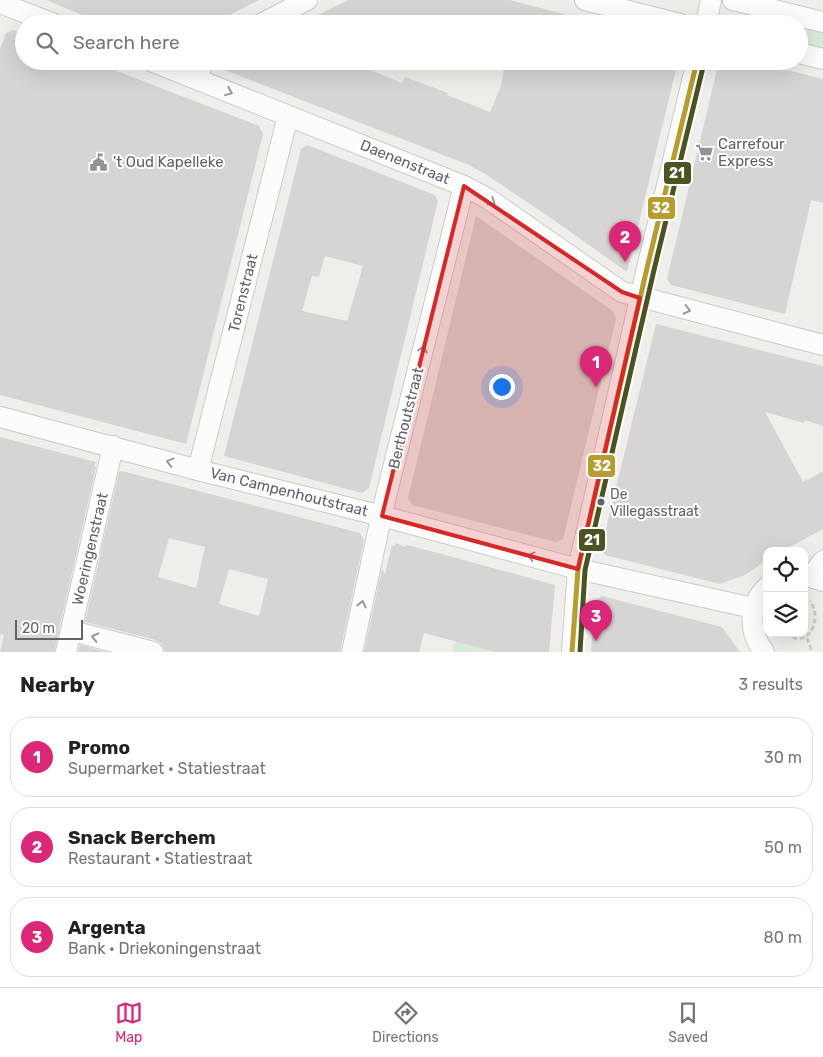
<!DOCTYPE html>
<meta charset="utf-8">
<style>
:root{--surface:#fff;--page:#f6f6f6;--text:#222;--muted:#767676;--line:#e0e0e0;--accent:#db2777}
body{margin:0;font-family:Rubik,sans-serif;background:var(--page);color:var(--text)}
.controls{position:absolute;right:15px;bottom:15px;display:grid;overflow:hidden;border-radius:10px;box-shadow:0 5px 20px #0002}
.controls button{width:45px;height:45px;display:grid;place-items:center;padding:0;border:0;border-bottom:1px solid var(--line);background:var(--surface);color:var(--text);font:25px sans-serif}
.scale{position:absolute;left:15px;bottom:12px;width:68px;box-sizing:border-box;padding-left:5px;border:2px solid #5f6368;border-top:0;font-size:14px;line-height:18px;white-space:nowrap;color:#5f6368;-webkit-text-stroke:4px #fff;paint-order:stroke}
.you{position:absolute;left:501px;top:386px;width:18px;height:18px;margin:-12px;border:4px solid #fff;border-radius:50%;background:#1a73e8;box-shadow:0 0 0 8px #1a73e833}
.badge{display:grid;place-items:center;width:32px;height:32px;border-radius:50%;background:var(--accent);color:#fff;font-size:16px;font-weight:700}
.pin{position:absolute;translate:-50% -41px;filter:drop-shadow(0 1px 2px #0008)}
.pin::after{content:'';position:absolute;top:26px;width:18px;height:15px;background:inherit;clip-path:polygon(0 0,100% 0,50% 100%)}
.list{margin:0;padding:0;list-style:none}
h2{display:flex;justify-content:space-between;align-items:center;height:65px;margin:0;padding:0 20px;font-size:21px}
h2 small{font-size:16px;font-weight:400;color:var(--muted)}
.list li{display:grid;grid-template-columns:32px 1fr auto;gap:15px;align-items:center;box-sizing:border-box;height:80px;margin:0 10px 10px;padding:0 10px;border:1px solid var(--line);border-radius:20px}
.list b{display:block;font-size:19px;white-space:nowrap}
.list p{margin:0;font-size:16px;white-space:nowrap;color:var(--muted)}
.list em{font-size:16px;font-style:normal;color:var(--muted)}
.icon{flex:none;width:28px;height:28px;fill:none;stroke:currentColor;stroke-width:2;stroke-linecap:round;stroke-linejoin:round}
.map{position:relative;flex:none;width:823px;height:652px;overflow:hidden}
.search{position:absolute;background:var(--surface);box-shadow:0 5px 20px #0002;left:15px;right:15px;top:15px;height:55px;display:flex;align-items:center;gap:12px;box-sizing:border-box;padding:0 18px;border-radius:28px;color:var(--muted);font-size:19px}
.sheet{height:335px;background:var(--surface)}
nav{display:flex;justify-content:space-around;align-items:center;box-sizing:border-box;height:70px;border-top:1px solid var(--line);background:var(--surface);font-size:14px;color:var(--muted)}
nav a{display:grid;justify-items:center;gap:2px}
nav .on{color:var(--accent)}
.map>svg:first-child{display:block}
.green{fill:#d8ebd6}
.building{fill:#d6d5d3;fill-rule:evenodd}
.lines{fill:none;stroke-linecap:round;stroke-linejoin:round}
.minor-casing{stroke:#cbcccc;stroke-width:22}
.path{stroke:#cacfcc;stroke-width:3;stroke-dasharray:5 2.5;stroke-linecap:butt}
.minor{stroke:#fdfcfc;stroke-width:20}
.bus-1-casing{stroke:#fff;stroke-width:9}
.bus-2-casing{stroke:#fff;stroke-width:9}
.bus-1{stroke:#b79d2f;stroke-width:5}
.bus-2{stroke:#4a5321;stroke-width:5}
.oneway{stroke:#96999c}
.marked{fill:#d62828;fill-opacity:0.2;stroke:#d62828;stroke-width:4;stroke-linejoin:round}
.bus-dot{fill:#5f6368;stroke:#fff;stroke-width:2}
.labels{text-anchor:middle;stroke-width:4;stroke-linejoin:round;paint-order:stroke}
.bus-label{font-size:14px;fill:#5f6368;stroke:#fff;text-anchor:start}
.poi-label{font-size:15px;fill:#5f6368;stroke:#fff;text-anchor:start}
.street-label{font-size:15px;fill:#5f6368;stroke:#fff}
.line-badge{stroke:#fff;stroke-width:2}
.badge-label{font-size:14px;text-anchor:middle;font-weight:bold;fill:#fff}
</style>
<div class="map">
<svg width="823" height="652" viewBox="0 0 823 652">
<rect width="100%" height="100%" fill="#efeeea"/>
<g class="green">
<path d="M799 25 823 31V50L799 44Z"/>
<path d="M455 641 496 652H452Z"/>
</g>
<g class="building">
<path d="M46 0H259L212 24H104Z"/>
<path d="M348 0H510L578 18 577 24H300Z"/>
<path d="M13 30 24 35V61H91L259 126 263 134 186 444 0 395V49L6 33Z"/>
<path d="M215 61H348L402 83 405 77 448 93 447 95 490 112 501 86 505 61H678L627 272 555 221 487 175 469 165 214 66Z"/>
<path d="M719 61H751L823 79V203L811 200 785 314 671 285 667 279Z"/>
<path d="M307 145 435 195 438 201 369 488 362 493 224 456 301 149ZM325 256 363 266 347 321 302 311 312 276 319 277Z"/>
<path d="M476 216 613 311 616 319 563 539 556 542 412 505 408 498Z"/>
<path d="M656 324 823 366V426L805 420 804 423 765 412 803 482 807 479 808 480 823 471V529L782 551H767V560L745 575 720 584 605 555 601 549Z"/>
<path d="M0 437 96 462 94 466 96 467 54 652H0L4 635 0 634Z"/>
<path d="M122 471 360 533 364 540 340 652H165L162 644 156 640 85 622 119 472ZM169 538 205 547 196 588 158 577ZM229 569 268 579 259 616 219 604Z"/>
<path d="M396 543 406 547V545L442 554 555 585 549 652H495L424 633 419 652H364L382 569 385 574 392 545 395 546Z"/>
<path d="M602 596 722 627 740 652H591L595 600Z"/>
<path d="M80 645 106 652H78Z"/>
</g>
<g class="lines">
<defs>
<g id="minor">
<path d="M585 0 680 24"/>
<path d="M733 0 823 22"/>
<path d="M0 3 54 24"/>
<path d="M261 24 307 0"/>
<path d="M706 24 711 0"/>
<path d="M799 53 823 59"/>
<path d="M151 61 464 186 487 198 622 292 823 345"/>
<path d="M197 79 203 61"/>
<path d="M0 417 198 470 382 516 578 569 753 608"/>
<path d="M198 470 288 116"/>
<path d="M804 575 823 581"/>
<path d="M812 576 823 561"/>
<path d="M72 631 153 652"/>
<path d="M66 652 113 446"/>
<path d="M352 652 384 504 464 186"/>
<path d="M572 652 578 569 647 268 697 61"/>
<path d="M764 652C748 631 748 606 767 587"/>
</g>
</defs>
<use href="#minor" class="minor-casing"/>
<g class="path">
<path d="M786 633C809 652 823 617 810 601"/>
<path d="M807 638 812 652"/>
</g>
<use href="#minor" class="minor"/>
<defs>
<path id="bus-1" d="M572 652 578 569 647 268 697 61"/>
<path id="bus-2" d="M580 652 585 570 654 270 704 63"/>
</defs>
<use href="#bus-1" class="bus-1-casing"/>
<use href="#bus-2" class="bus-2-casing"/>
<use href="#bus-1" class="bus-1"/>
<use href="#bus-2" class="bus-2"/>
</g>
<defs><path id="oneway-chevron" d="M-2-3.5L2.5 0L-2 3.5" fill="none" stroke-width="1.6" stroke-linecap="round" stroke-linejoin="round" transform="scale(1.25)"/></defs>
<g class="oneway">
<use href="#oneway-chevron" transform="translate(229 92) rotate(22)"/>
<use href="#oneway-chevron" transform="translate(492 202) rotate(34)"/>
<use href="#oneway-chevron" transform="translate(687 310) rotate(14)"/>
<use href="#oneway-chevron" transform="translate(423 349) rotate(-76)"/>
<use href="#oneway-chevron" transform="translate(170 462) rotate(-165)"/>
<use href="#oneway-chevron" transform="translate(531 556) rotate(-165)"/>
<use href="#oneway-chevron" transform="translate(362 604) rotate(-77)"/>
<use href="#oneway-chevron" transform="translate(95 637) rotate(-166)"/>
</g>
<path class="marked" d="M464 186 622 292 640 298 578 569 382 516Z"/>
<defs>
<symbol id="supermarket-bare" viewBox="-9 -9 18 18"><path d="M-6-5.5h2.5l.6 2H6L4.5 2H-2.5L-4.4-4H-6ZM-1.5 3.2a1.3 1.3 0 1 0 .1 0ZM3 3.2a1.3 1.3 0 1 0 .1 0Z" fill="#919496" stroke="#fff" stroke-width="2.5" paint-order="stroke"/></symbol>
<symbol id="civic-bare" viewBox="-9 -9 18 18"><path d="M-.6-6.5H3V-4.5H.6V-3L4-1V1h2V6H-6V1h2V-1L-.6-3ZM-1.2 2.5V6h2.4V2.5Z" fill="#919496" stroke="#fff" stroke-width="2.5" paint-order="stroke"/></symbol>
</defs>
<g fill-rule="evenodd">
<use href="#supermarket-bare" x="692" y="140" width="25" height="25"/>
<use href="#civic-bare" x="86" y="150" width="25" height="25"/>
</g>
<circle class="bus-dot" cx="601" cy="502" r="4.5"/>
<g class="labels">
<g class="bus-label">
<text x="610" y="499">De<tspan x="610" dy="17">Villegasstraat</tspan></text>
</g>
<g class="poi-label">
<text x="718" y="149">Carrefour<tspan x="718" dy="17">Express</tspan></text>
<text x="113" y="167">'t Oud Kapelleke</text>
</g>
<g class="street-label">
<text transform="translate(405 162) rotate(22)" y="5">Daenenstraat</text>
<text transform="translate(243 293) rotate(-76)" y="5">Torenstraat</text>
<text transform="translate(406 418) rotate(-76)" y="5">Berthoutstraat</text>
<text transform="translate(289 492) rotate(14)" y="5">Van Campenhoutstraat</text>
<text transform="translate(90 549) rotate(-77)" y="5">Woeringenstraat</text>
</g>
</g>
<g class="line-badge">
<rect x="663" y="161" width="29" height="24" rx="5" fill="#4a5321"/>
<rect x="647" y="196" width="29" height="24" rx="5" fill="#b79d2f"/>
<rect x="587" y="454" width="29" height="24" rx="5" fill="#b79d2f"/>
<rect x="578" y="528" width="28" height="24" rx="5" fill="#4a5321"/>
</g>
<g class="badge-label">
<text x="677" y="178">21</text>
<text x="661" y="213">32</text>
<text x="602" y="471">32</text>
<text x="592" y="545">21</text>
</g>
</svg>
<div class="controls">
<button><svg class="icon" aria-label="locate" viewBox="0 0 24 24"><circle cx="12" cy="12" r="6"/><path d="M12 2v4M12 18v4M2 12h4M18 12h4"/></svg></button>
<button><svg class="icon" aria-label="layers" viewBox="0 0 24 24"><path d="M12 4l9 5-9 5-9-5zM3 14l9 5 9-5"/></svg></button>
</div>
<div class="scale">20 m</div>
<div class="you"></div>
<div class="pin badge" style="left:596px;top:387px">1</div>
<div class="pin badge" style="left:625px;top:262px">2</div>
<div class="pin badge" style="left:596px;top:641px">3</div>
<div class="search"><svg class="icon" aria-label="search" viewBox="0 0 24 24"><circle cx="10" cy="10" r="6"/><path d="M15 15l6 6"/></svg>Search here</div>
</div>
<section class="sheet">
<h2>Nearby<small>3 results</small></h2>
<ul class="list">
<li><span class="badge">1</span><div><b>Promo</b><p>Supermarket · Statiestraat</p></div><em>30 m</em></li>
<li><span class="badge">2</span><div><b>Snack Berchem</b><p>Restaurant · Statiestraat</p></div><em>50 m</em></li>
<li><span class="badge">3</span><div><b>Argenta</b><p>Bank · Driekoningenstraat</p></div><em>80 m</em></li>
</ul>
</section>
<nav>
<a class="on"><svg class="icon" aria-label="map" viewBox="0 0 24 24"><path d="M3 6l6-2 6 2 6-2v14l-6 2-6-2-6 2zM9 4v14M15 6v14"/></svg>Map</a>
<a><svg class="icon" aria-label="directions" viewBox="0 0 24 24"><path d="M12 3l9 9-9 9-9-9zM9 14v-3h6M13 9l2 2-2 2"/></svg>Directions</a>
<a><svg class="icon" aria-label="saved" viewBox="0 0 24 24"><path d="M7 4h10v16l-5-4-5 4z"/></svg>Saved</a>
</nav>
